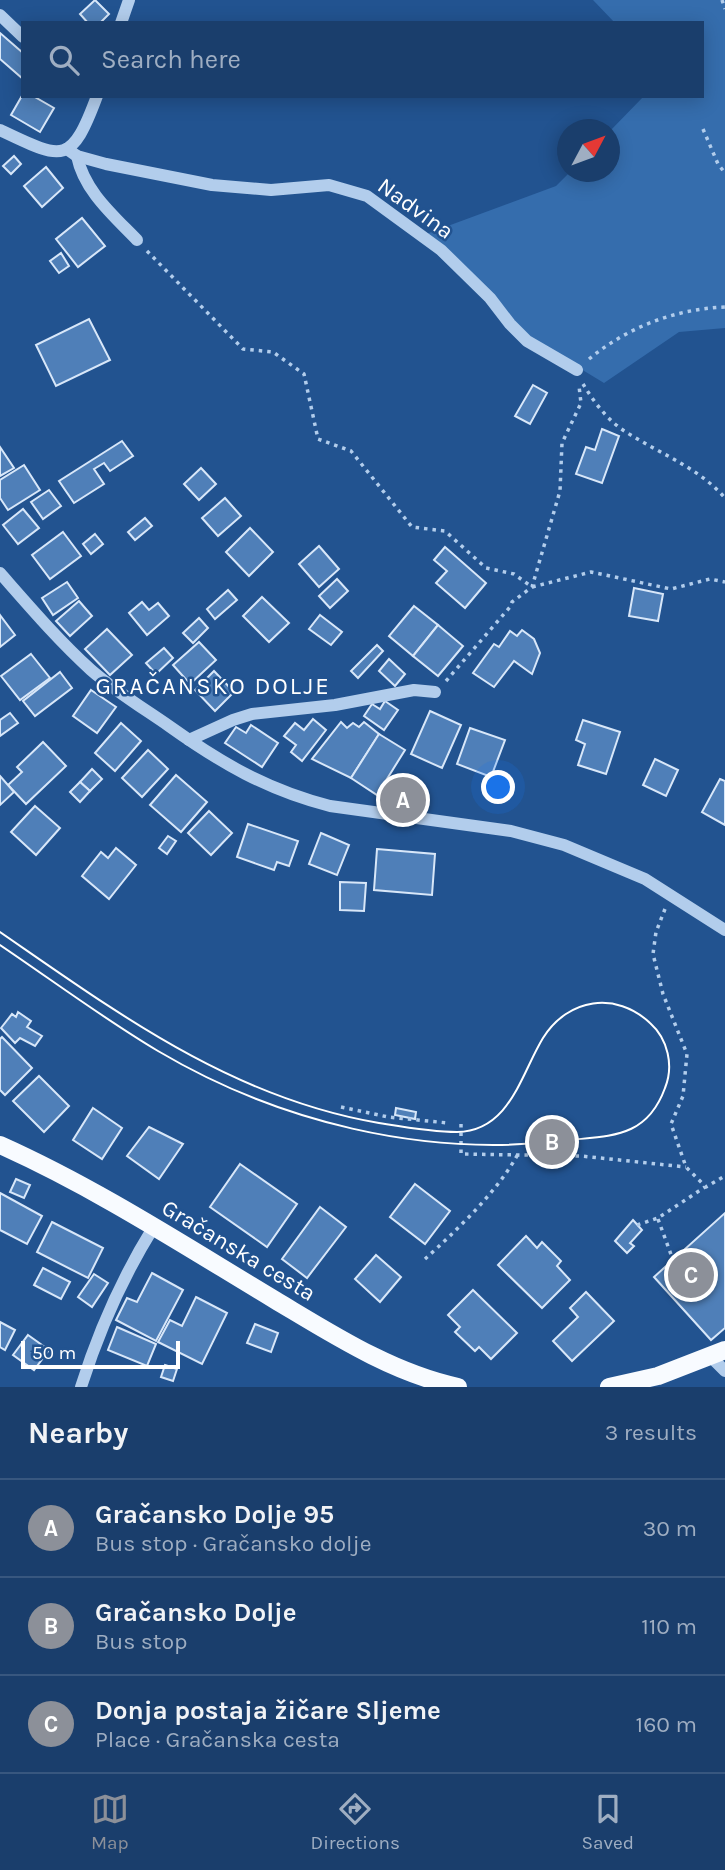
<!DOCTYPE html>
<meta charset="utf-8">
<style>
:root{--surface:#1a3e6c;--page:#234572;--text:#f1f3f6;--muted:#9faec2;--line:#38577f;--accent:#8c9099}
body{margin:0;font-family:Karla,sans-serif;background:var(--page);color:var(--text)}
.compass{position:absolute;left:557px;top:119px;width:63px;height:63px;border-radius:50%;background:var(--surface);box-shadow:0 4px 18px #0003;rotate:49deg}
.scale{position:absolute;left:21px;bottom:18px;width:159px;box-sizing:border-box;padding-left:7px;border:4px solid #fff;border-top:0;font-size:19px;line-height:24px;white-space:nowrap;color:#fff;-webkit-text-stroke:5px #225390;paint-order:stroke}
.you{position:absolute;left:499px;top:788px;width:24px;height:24px;margin:-18px;border:5px solid #fff;border-radius:50%;background:#1a73e8;box-shadow:0 0 0 10px #1a73e833}
.badge{display:grid;place-items:center;width:46px;height:46px;border-radius:50%;background:var(--accent);color:#fff;font-size:23px;font-weight:700}
.pin{position:absolute;translate:-50% -50%;border:4px solid #fff;box-shadow:0 2px 7px #0006}
.list{margin:0;padding:0;list-style:none}
h2{display:flex;justify-content:space-between;align-items:center;height:91px;margin:0;padding:0 28px;font-size:30px}
h2 small{font-size:23px;font-weight:400;color:var(--muted)}
.list li{display:grid;grid-template-columns:46px 1fr auto;gap:21px;align-items:center;box-sizing:border-box;height:98px;padding:0 28px;border-top:2px solid var(--line)}
.list b{display:block;font-size:26px;white-space:nowrap}
.list p{margin:0;font-size:23px;white-space:nowrap;color:var(--muted)}
.list em{font-size:23px;font-style:normal;color:var(--muted)}
.icon{flex:none;width:38px;height:38px;fill:none;stroke:currentColor;stroke-width:2;stroke-linecap:round;stroke-linejoin:round}
.map{position:relative;flex:none;width:725px;height:1387px;overflow:hidden}
.search{position:absolute;background:var(--surface);box-shadow:0 4px 18px #0003;left:21px;right:21px;top:21px;height:77px;display:flex;align-items:center;gap:18px;box-sizing:border-box;padding:0 24px;border-radius:0px;color:var(--muted);font-size:26px}
.sheet{height:385px;background:var(--surface)}
nav{display:flex;justify-content:space-around;align-items:center;box-sizing:border-box;height:98px;border-top:2px solid var(--line);background:var(--surface);font-size:19px;color:var(--muted)}
nav a{display:grid;justify-items:center;gap:4px}
nav .on{color:var(--accent)}
.map>svg:first-child{display:block}
.green{fill:#356dad}
.building{fill:#4f7fb8;stroke:#d8e7f9;stroke-width:2}
.lines{fill:none;stroke-linecap:round;stroke-linejoin:round}
.path{stroke:#b2cdec;stroke-width:3.5;stroke-dasharray:3.5 5;stroke-linecap:butt}
.minor{stroke:#b2cdec;stroke-width:12}
.major{stroke:#f8fbff;stroke-width:18}
.tram{stroke:#fff;stroke-width:2}
.labels{text-anchor:middle;stroke-width:5;stroke-linejoin:round;paint-order:stroke}
.street-label{font-size:23px;fill:#fff;stroke:#225390}
.neighbourhood-label{font-size:24px;letter-spacing:2px;fill:#fff;stroke:#225390}
</style>
<div class="map">
<svg width="725" height="1387" viewBox="0 0 725 1387">
<rect width="100%" height="100%" fill="#225390"/>
<path class="green" d="M593 0H725V328L679 332 604 383 525 335 418 237 556 186 570 172H610V131L644 96H702V23H615Z"/>
<g class="building">
<path d="M95 0 109 14 100 23H88L80 14Z"/>
<path d="M0 33 23 53V79L0 59Z"/>
<path d="M23 94V96H33L54 108 40 132 11 115Z"/>
<path d="M14 156 21 164 11 174 3 166Z"/>
<path d="M46 167 63 188 42 207 24 186Z"/>
<path d="M82 218 105 246 78 267 56 239Z"/>
<path d="M61 253 69 266 59 273 50 261Z"/>
<path d="M89 319 110 360 56 386 36 345Z"/>
<path d="M533 385 547 393 530 424 515 416Z"/>
<path d="M602 429 619 436 602 483 576 474 586 447 595 450Z"/>
<path d="M122 441 133 456 110 471 104 463 94 469 104 484 74 503 59 481Z"/>
<path d="M0 447 14 468 0 476Z"/>
<path d="M24 465 40 490 8 510 0 498V480Z"/>
<path d="M201 468 216 484 199 500 184 484Z"/>
<path d="M49 490 61 506 43 519 31 502Z"/>
<path d="M225 498 241 516 218 536 202 518Z"/>
<path d="M23 509 39 528 18 544 3 525Z"/>
<path d="M145 518 152 526 135 540 128 532Z"/>
<path d="M250 528 273 552 249 576 226 552Z"/>
<path d="M63 532 81 556 50 579 32 555Z"/>
<path d="M95 534 103 544 91 554 83 544Z"/>
<path d="M319 546 339 569 319 587 299 564Z"/>
<path d="M445 547 486 583 465 608 436 583 447 571 434 560Z"/>
<path d="M337 579 348 591 330 608 319 596Z"/>
<path d="M67 582 78 598 53 615 42 598Z"/>
<path d="M634 588 663 594 658 621 629 616Z"/>
<path d="M228 590 237 600 215 619 207 609Z"/>
<path d="M262 597 289 623 269 642 243 616Z"/>
<path d="M79 601 92 616 70 636 56 621Z"/>
<path d="M142 602 149 610 158 603 169 616 147 635 129 613Z"/>
<path d="M414 606 438 625 413 656 389 636Z"/>
<path d="M0 615 15 635 0 647Z"/>
<path d="M320 615 342 632 331 645 309 629Z"/>
<path d="M199 618 208 628 193 643 183 633Z"/>
<path d="M438 625 463 646 438 676 413 656Z"/>
<path d="M107 629 132 655 110 675 85 649Z"/>
<path d="M522 630 534 639 540 653 532 674 514 661 494 687 473 673 494 644 499 647 510 631 517 636Z"/>
<path d="M199 642 216 660 190 684 173 665Z"/>
<path d="M377 645 383 651 358 678 351 671Z"/>
<path d="M164 648 173 658 156 674 146 663Z"/>
<path d="M31 654 50 678 20 700 1 676Z"/>
<path d="M389 659 405 674 395 686 379 671Z"/>
<path d="M214 671 234 692 215 711 195 690Z"/>
<path d="M60 672 72 688 35 716 23 701Z"/>
<path d="M91 690 116 707 97 733 73 716Z"/>
<path d="M385 701 398 710 384 730 364 716 372 704 380 709Z"/>
<path d="M430 711 461 725 442 768 411 754Z"/>
<path d="M10 713 18 723 0 736V720Z"/>
<path d="M313 719 326 730 302 761 291 752 296 745 284 736 295 723 304 730Z"/>
<path d="M583 720 620 732 606 774 578 765 585 744 576 740Z"/>
<path d="M341 722 347 728 353 723 359 727 364 722 379 734 351 778 312 759Z"/>
<path d="M121 723 141 741 115 771 95 753Z"/>
<path d="M251 725 278 743 262 767 225 743 236 727 246 733Z"/>
<path d="M470 728 505 740 491 777 457 764Z"/>
<path d="M379 734 405 750 377 795 351 778Z"/>
<path d="M43 742 66 766 26 804 8 785 22 772 17 767Z"/>
<path d="M148 750 168 769 142 797 122 778Z"/>
<path d="M655 759 678 770 666 796 643 785Z"/>
<path d="M92 769 102 779 90 791 80 782Z"/>
<path d="M176 775 207 802 181 832 150 805Z"/>
<path d="M0 776 14 792 0 805Z"/>
<path d="M720 779 725 781V825L702 812Z"/>
<path d="M80 782 90 791 80 802 70 792Z"/>
<path d="M35 806 60 828 36 855 11 832Z"/>
<path d="M209 811 232 833 211 855 188 833Z"/>
<path d="M248 824 298 841 289 866 277 862 274 870 237 857Z"/>
<path d="M321 833 349 845 337 875 309 864Z"/>
<path d="M168 836 176 841 167 854 159 848Z"/>
<path d="M116 848 136 865 109 899 82 876 101 852 108 858Z"/>
<path d="M377 849 435 854 432 895 374 890Z"/>
<path d="M340 882 366 883 364 911 340 910Z"/>
<path d="M18 1012 31 1021 27 1027 42 1036 35 1046 20 1038 15 1043 1 1028 12 1014 16 1017Z"/>
<path d="M2 1037 32 1068 5 1095 0 1090V1039Z"/>
<path d="M39 1076 69 1106 44 1132 13 1101Z"/>
<path d="M93 1108 122 1128 102 1159 73 1140Z"/>
<path d="M396 1108 416 1112 415 1119 395 1115Z"/>
<path d="M149 1127 183 1144 159 1179 127 1156Z"/>
<path d="M240 1164 297 1204 267 1247 210 1207Z"/>
<path d="M16 1179 30 1185 24 1198 10 1192Z"/>
<path d="M415 1184 450 1211 425 1244 390 1217Z"/>
<path d="M0 1193 42 1216 27 1244 0 1230Z"/>
<path d="M320 1207 346 1227 307 1278 282 1259Z"/>
<path d="M725 1213V1328L711 1340 654 1277Z"/>
<path d="M633 1220 642 1230 630 1243 634 1246 627 1253 615 1241Z"/>
<path d="M52 1222 103 1248 88 1278 37 1252Z"/>
<path d="M526 1236 537 1248 542 1242 561 1261 557 1266 570 1280 542 1308 498 1265Z"/>
<path d="M376 1255 401 1277 380 1302 355 1279Z"/>
<path d="M43 1268 70 1282 61 1299 34 1285Z"/>
<path d="M152 1273 183 1290 156 1341 116 1320 127 1298 137 1302Z"/>
<path d="M94 1274 108 1283 92 1307 78 1297Z"/>
<path d="M473 1290 517 1333 491 1359 479 1347 475 1351 455 1332 460 1327 448 1315Z"/>
<path d="M586 1292 614 1321 572 1361 553 1341 578 1317 570 1308Z"/>
<path d="M196 1297 227 1313 202 1364 158 1342 170 1320 182 1326Z"/>
<path d="M0 1322 15 1330 5 1350 0 1347Z"/>
<path d="M255 1324 278 1333 271 1352 247 1343Z"/>
<path d="M117 1327 156 1344 147 1366 108 1350Z"/>
<path d="M28 1335 49 1350 34 1370 13 1355Z"/>
<path d="M165 1365 177 1369 173 1381 161 1377Z"/>
</g>
<g class="lines">
<g class="path">
<path d="M722 0 725 9"/>
<path d="M703 129 718 164 725 173"/>
<path d="M147 251 243 349 273 352 304 374 318 439 351 451 412 527 445 531 486 568 514 574 532 587 591 572 671 589 710 579 725 582"/>
<path d="M589 359C628 327 675 309 725 307"/>
<path d="M583 384C594 402 608 421 626 432 660 454 698 467 725 498"/>
<path d="M446 681 510 607 512 602 532 587 560 491 562 443 581 403 579 386"/>
<path d="M665 909 656 932 653 954 663 994 687 1054 683 1096 671 1124 686 1167 706 1187 725 1176"/>
<path d="M341 1107 388 1117 448 1123"/>
<path d="M461 1124V1154L581 1156 686 1167"/>
<path d="M658 1219 673 1260"/>
<path d="M637 1225 658 1218 705 1187"/>
<path d="M425 1259C456 1231 498 1191 518 1154"/>
</g>
<g class="minor">
<path d="M0 15 23 37"/>
<path d="M121 23 129 0"/>
<path d="M0 130C63 160 71 166 97 96"/>
<path d="M67 149 77 156 106 164 212 185 271 190 329 185 367 196 441 250 490 298 510 324 527 341 577 370"/>
<path d="M77 156C84 191 114 216 137 240"/>
<path d="M0 573C29 606 58 640 91 670 115 691 143 708 169 726 221 763 267 790 330 806L511 831 564 845 645 879 725 930"/>
<path d="M189 740 233 720 252 714 335 705 414 690 435 692"/>
<path d="M711 1357 725 1371"/>
<path d="M81 1387C99 1330 122 1278 153 1228"/>
</g>
<g class="major">
<path d="M0 1145C96 1188 185 1246 275 1300 332 1334 392 1373 458 1387"/>
<path d="M609 1387 658 1376 725 1350"/>
</g>
<path class="tram" d="M0 932C119 1014 232 1098 379 1123 404 1127 432 1132 457 1132 510 1131 521 1074 543 1038 568 998 616 991 650 1023 668 1039 674 1066 665 1088 646 1140 609 1135 561 1141 422 1157 278 1122 158 1051 104 1019 52 980 0 945"/>
</g>
<g class="labels">
<g class="street-label">
<text transform="translate(416 208) rotate(36)" y="8">Nadvina</text>
<text transform="translate(239 1250) rotate(31)" y="8">Gračanska cesta</text>
</g>
<g class="neighbourhood-label">
<text x="213" y="694">GRAČANSKO DOLJE</text>
</g>
</g>
</svg>
<svg class="compass" viewBox="-18 -18 36 36"><path d="M0-13l5 13h-10z" fill="#e53935"/><path d="M0 13l5-13h-10z" fill="#9faec2"/></svg>
<div class="scale">50 m</div>
<div class="you"></div>
<div class="pin badge" style="left:403px;top:800px">A</div>
<div class="pin badge" style="left:552px;top:1142px">B</div>
<div class="pin badge" style="left:691px;top:1275px">C</div>
<div class="search"><svg class="icon" aria-label="search" viewBox="0 0 24 24"><circle cx="10" cy="10" r="6"/><path d="M15 15l6 6"/></svg>Search here</div>
</div>
<section class="sheet">
<h2>Nearby<small>3 results</small></h2>
<ul class="list">
<li><span class="badge">A</span><div><b>Gračansko Dolje 95</b><p>Bus stop · Gračansko dolje</p></div><em>30 m</em></li>
<li><span class="badge">B</span><div><b>Gračansko Dolje</b><p>Bus stop</p></div><em>110 m</em></li>
<li><span class="badge">C</span><div><b>Donja postaja žičare Sljeme</b><p>Place · Gračanska cesta</p></div><em>160 m</em></li>
</ul>
</section>
<nav>
<a class="on"><svg class="icon" aria-label="map" viewBox="0 0 24 24"><path d="M3 6l6-2 6 2 6-2v14l-6 2-6-2-6 2zM9 4v14M15 6v14"/></svg>Map</a>
<a><svg class="icon" aria-label="directions" viewBox="0 0 24 24"><path d="M12 3l9 9-9 9-9-9zM9 14v-3h6M13 9l2 2-2 2"/></svg>Directions</a>
<a><svg class="icon" aria-label="saved" viewBox="0 0 24 24"><path d="M7 4h10v16l-5-4-5 4z"/></svg>Saved</a>
</nav>
